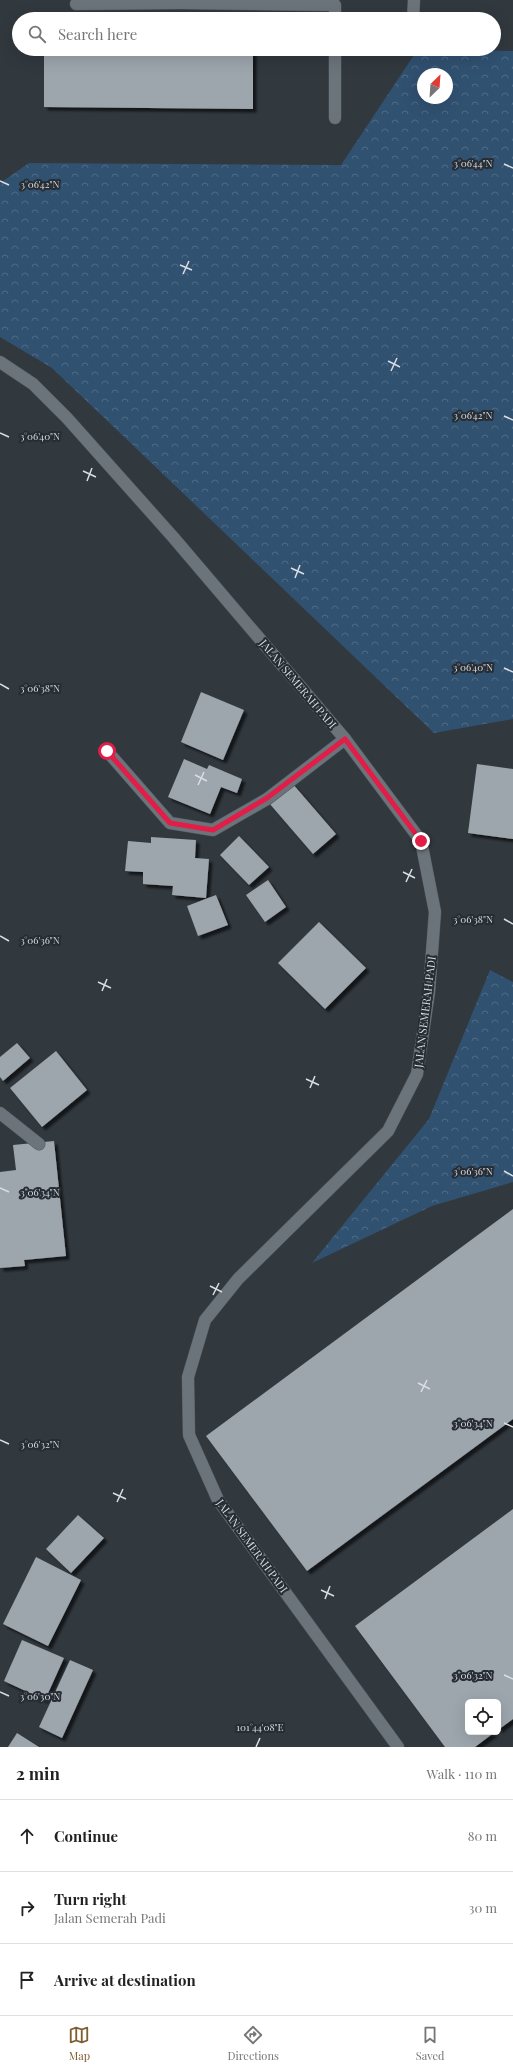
<!DOCTYPE html>
<meta charset="utf-8">
<style>
:root{--surface:#fff;--page:#f2f2f2;--text:#222;--muted:#767676;--line:#e0e0e0;--accent:#805d30}
body{margin:0;font-family:"Playfair Display",serif;background:var(--page);color:var(--text)}
.controls{position:absolute;right:12px;bottom:12px;display:grid;overflow:hidden;border-radius:6px;box-shadow:0 4px 16px #0002}
.controls button{width:36px;height:36px;display:grid;place-items:center;padding:0;border:0;border-bottom:1px solid var(--line);background:var(--surface);color:var(--text);font:20px sans-serif}
.compass{position:absolute;left:417px;top:68px;width:36px;height:36px;border-radius:50%;background:var(--surface);box-shadow:0 4px 16px #0002;rotate:25deg}
.stop{position:absolute;width:12px;height:12px;margin:-9px;border:3px solid #e11d48;border-radius:50%;background:#fff}
.stop.end{background:#e11d48;border-color:#fff;box-shadow:0 1px 4px #0008}
.list{margin:0;padding:0;list-style:none}
h2{display:flex;justify-content:space-between;align-items:center;height:52px;margin:0;padding:0 16px;font-size:17px}
h2 small{font-size:13px;font-weight:400;color:var(--muted)}
.list li{display:grid;grid-template-columns:26px 1fr auto;gap:12px;align-items:center;box-sizing:border-box;height:72px;padding:0 16px;border-top:1px solid var(--line)}
.list b{display:block;font-size:15px;white-space:nowrap}
.list p{margin:0;font-size:13px;white-space:nowrap;color:var(--muted)}
.list em{font-size:13px;font-style:normal;color:var(--muted)}
.icon{flex:none;width:22px;height:22px;fill:none;stroke:currentColor;stroke-width:2;stroke-linecap:round;stroke-linejoin:round}
.map{position:relative;flex:none;width:513px;height:1747px;overflow:hidden}
.search{position:absolute;background:var(--surface);box-shadow:0 4px 16px #0002;left:12px;right:12px;top:12px;height:44px;display:flex;align-items:center;gap:10px;box-sizing:border-box;padding:0 14px;border-radius:22px;color:var(--muted);font-size:15px}
.sheet{height:268px;background:var(--surface)}
nav{display:flex;justify-content:space-around;align-items:center;box-sizing:border-box;height:56px;border-top:1px solid var(--line);background:var(--surface);font-size:11px;color:var(--muted)}
nav a{display:grid;justify-items:center;gap:2px}
nav .on{color:var(--accent)}
.map>svg:first-child{display:block}
.forest{fill:url(#forest-crowns);fill-rule:evenodd}
.building{fill:#9da5ad;filter:url(#shadow)}
.lines{fill:none;stroke-linecap:round;stroke-linejoin:round}
.minor-casing{stroke:#4f545a;stroke-width:13}
.minor{stroke:#6c747b;stroke-width:12}
.route{stroke:#e11d48;stroke-width:5}
.ticks{fill:none;stroke:#dadee3;stroke-width:1.5}
.labels{text-anchor:middle;stroke-width:4;stroke-linejoin:round;paint-order:stroke}
.street-label{font-size:11px;fill:#dadee3;stroke:#272d34}
.ticks-label{font-size:10px;text-anchor:middle;fill:#dadee3;stroke:#272d34;stroke-width:4;stroke-linejoin:round;paint-order:stroke}
</style>
<div class="map">
<svg width="513" height="1747" viewBox="0 0 513 1747">
<defs>
<pattern id="forest-crowns" width="20" height="18" patternUnits="userSpaceOnUse"><rect width="20" height="18" fill="#315171"/><path d="M2 6a3 3 0 1 1 6 0M12 15a3 3 0 1 1 6 0" fill="none" stroke="#4e6a85"/></pattern>
<filter id="shadow"><feDropShadow dx="3.5" dy="3.5" stdDeviation="1" flood-color="#0009"/></filter>
</defs>
<rect width="100%" height="100%" fill="#31383e"/>
<g class="forest">
<path d="M418 49 513 51V719L434 733 52 368 0 337V183L29 163 341 165ZM423 74H447V98H423Z"/>
<path d="M490 970 513 982V1182L432 1206 312 1263 429 1119Z"/>
</g>
<g class="building">
<path d="M44 49H253V109L44 107Z"/>
<path d="M201 692 244 710 223 760 181 742Z"/>
<path d="M184 759 207 769 209 765 242 779 237 793 221 787 210 814 168 797Z"/>
<path d="M477 764 513 769V839L468 833Z"/>
<path d="M292 783 336 834 313 854 269 803Z"/>
<path d="M239 836 269 867 249 885 220 855Z"/>
<path d="M151 837 196 840 195 858 209 859 206 898 172 895 173 886 143 884V872L125 871 128 841 151 843Z"/>
<path d="M268 880 286 907 265 922 246 895Z"/>
<path d="M216 895 228 925 198 936 187 906Z"/>
<path d="M319 922 366 968 325 1009 278 963Z"/>
<path d="M17 1043 30 1058 3 1081 0 1077V1057Z"/>
<path d="M56 1051 87 1090 42 1127 10 1088Z"/>
<path d="M54 1141 66 1256 24 1260 25 1266 0 1268V1172L16 1170 13 1145Z"/>
<path d="M513 1209V1419L307 1571 206 1436Z"/>
<path d="M513 1509V1719L498 1730V1702H468V1732H495L475 1747H445L355 1626Z"/>
<path d="M78 1515 104 1538 71 1573 46 1549Z"/>
<path d="M36 1557 81 1580 48 1646 3 1624Z"/>
<path d="M22 1640 64 1658 45 1700 4 1681Z"/>
<path d="M70 1660 93 1670 62 1738 39 1727Z"/>
<path d="M17 1733 39 1747H8Z"/>
</g>
<g class="lines">
<defs>
<g id="minor">
<path d="M180 0V3L335 5V19"/>
<path d="M76 4 180 3"/>
<path d="M413 19 414 0"/>
<path d="M335 118V49"/>
<path d="M0 362 33 384 67 418 173 537 345 739 421 841 435 912 429 992 417 1074 388 1131 238 1279 205 1320 188 1377 189 1435 218 1500 398 1747"/>
<path d="M107 751 170 823 213 830 267 799 345 739"/>
<path d="M0 1113 39 1144"/>
</g>
</defs>
<use href="#minor" class="minor-casing"/>
<use href="#minor" class="minor"/>
</g>
<g class="lines">
<path class="route" d="M107 751 170 823 213 830 267 798 345 739 421 841"/>
</g>
<path class="ticks" d="M504 164 513 168M0 181 9 185M180 265 192 270M183 274 189 261M388 361 400 367M391 371 397 358M504 416 513 420M0 433 9 437M83 471 96 477M87 481 92 468M291 568 304 574M295 578 300 565M504 668 513 672M0 684 9 689M195 775 207 781M198 785 204 772M403 872 415 878M406 882 412 869M504 919 513 924M0 936 9 941M98 982 111 988M102 991 107 979M306 1079 319 1085M310 1088 315 1076M504 1171 513 1176M0 1188 9 1192M210 1286 222 1292M213 1295 219 1283M418 1383 430 1389M421 1392 427 1380M504 1423 513 1427M0 1440 9 1444M113 1493 126 1499M117 1502 123 1489M321 1590 334 1596M325 1599 330 1586M504 1675 513 1679M0 1692 9 1696M256 1747 260 1738"/>
<g class="labels">
<g class="street-label">
<text transform="translate(298 684) rotate(50)" y="4">JALAN SEMERAH PADI</text>
<text transform="translate(425 1012) rotate(-83)" y="4">JALAN SEMERAH PADI</text>
<text transform="translate(252 1546) rotate(54)" y="4">JALAN SEMERAH PADI</text>
</g>
</g>
<g class="ticks-label">
<text x="473" y="167">3°06'44"N</text>
<text x="40" y="188">3°06'42"N</text>
<text x="473" y="419">3°06'42"N</text>
<text x="40" y="440">3°06'40"N</text>
<text x="473" y="671">3°06'40"N</text>
<text x="40" y="692">3°06'38"N</text>
<text x="473" y="923">3°06'38"N</text>
<text x="40" y="944">3°06'36"N</text>
<text x="473" y="1175">3°06'36"N</text>
<text x="40" y="1196">3°06'34"N</text>
<text x="473" y="1427">3°06'34"N</text>
<text x="40" y="1448">3°06'32"N</text>
<text x="473" y="1679">3°06'32"N</text>
<text x="40" y="1700">3°06'30"N</text>
<text x="260" y="1731">101°44'08"E</text>
</g>
</svg>
<div class="controls">
<button><svg class="icon" aria-label="locate" viewBox="0 0 24 24"><circle cx="12" cy="12" r="6"/><path d="M12 2v4M12 18v4M2 12h4M18 12h4"/></svg></button>
</div>
<svg class="compass" viewBox="-18 -18 36 36"><path d="M0-13l5 13h-10z" fill="#e53935"/><path d="M0 13l5-13h-10z" fill="#767676"/></svg>
<div class="stop" style="left:107px;top:751px"></div>
<div class="stop end" style="left:421px;top:841px"></div>
<div class="search"><svg class="icon" aria-label="search" viewBox="0 0 24 24"><circle cx="10" cy="10" r="6"/><path d="M15 15l6 6"/></svg>Search here</div>
</div>
<section class="sheet">
<h2>2 min<small>Walk · 110 m</small></h2>
<ul class="list">
<li><svg class="icon" aria-label="ahead" viewBox="0 0 24 24"><path d="M12 20V5M6 11l6-6 6 6"/></svg><div><b>Continue</b></div><em>80 m</em></li>
<li><svg class="icon" aria-label="right" viewBox="0 0 24 24"><path d="M7 20v-9h11M14 6l5 5-5 5"/></svg><div><b>Turn right</b><p>Jalan Semerah Padi</p></div><em>30 m</em></li>
<li><svg class="icon" aria-label="arrive" viewBox="0 0 24 24"><path d="M6 21V4h12l-3 4 3 4H6"/></svg><div><b>Arrive at destination</b></div></li>
</ul>
</section>
<nav>
<a class="on"><svg class="icon" aria-label="map" viewBox="0 0 24 24"><path d="M3 6l6-2 6 2 6-2v14l-6 2-6-2-6 2zM9 4v14M15 6v14"/></svg>Map</a>
<a><svg class="icon" aria-label="directions" viewBox="0 0 24 24"><path d="M12 3l9 9-9 9-9-9zM9 14v-3h6M13 9l2 2-2 2"/></svg>Directions</a>
<a><svg class="icon" aria-label="saved" viewBox="0 0 24 24"><path d="M7 4h10v16l-5-4-5 4z"/></svg>Saved</a>
</nav>
